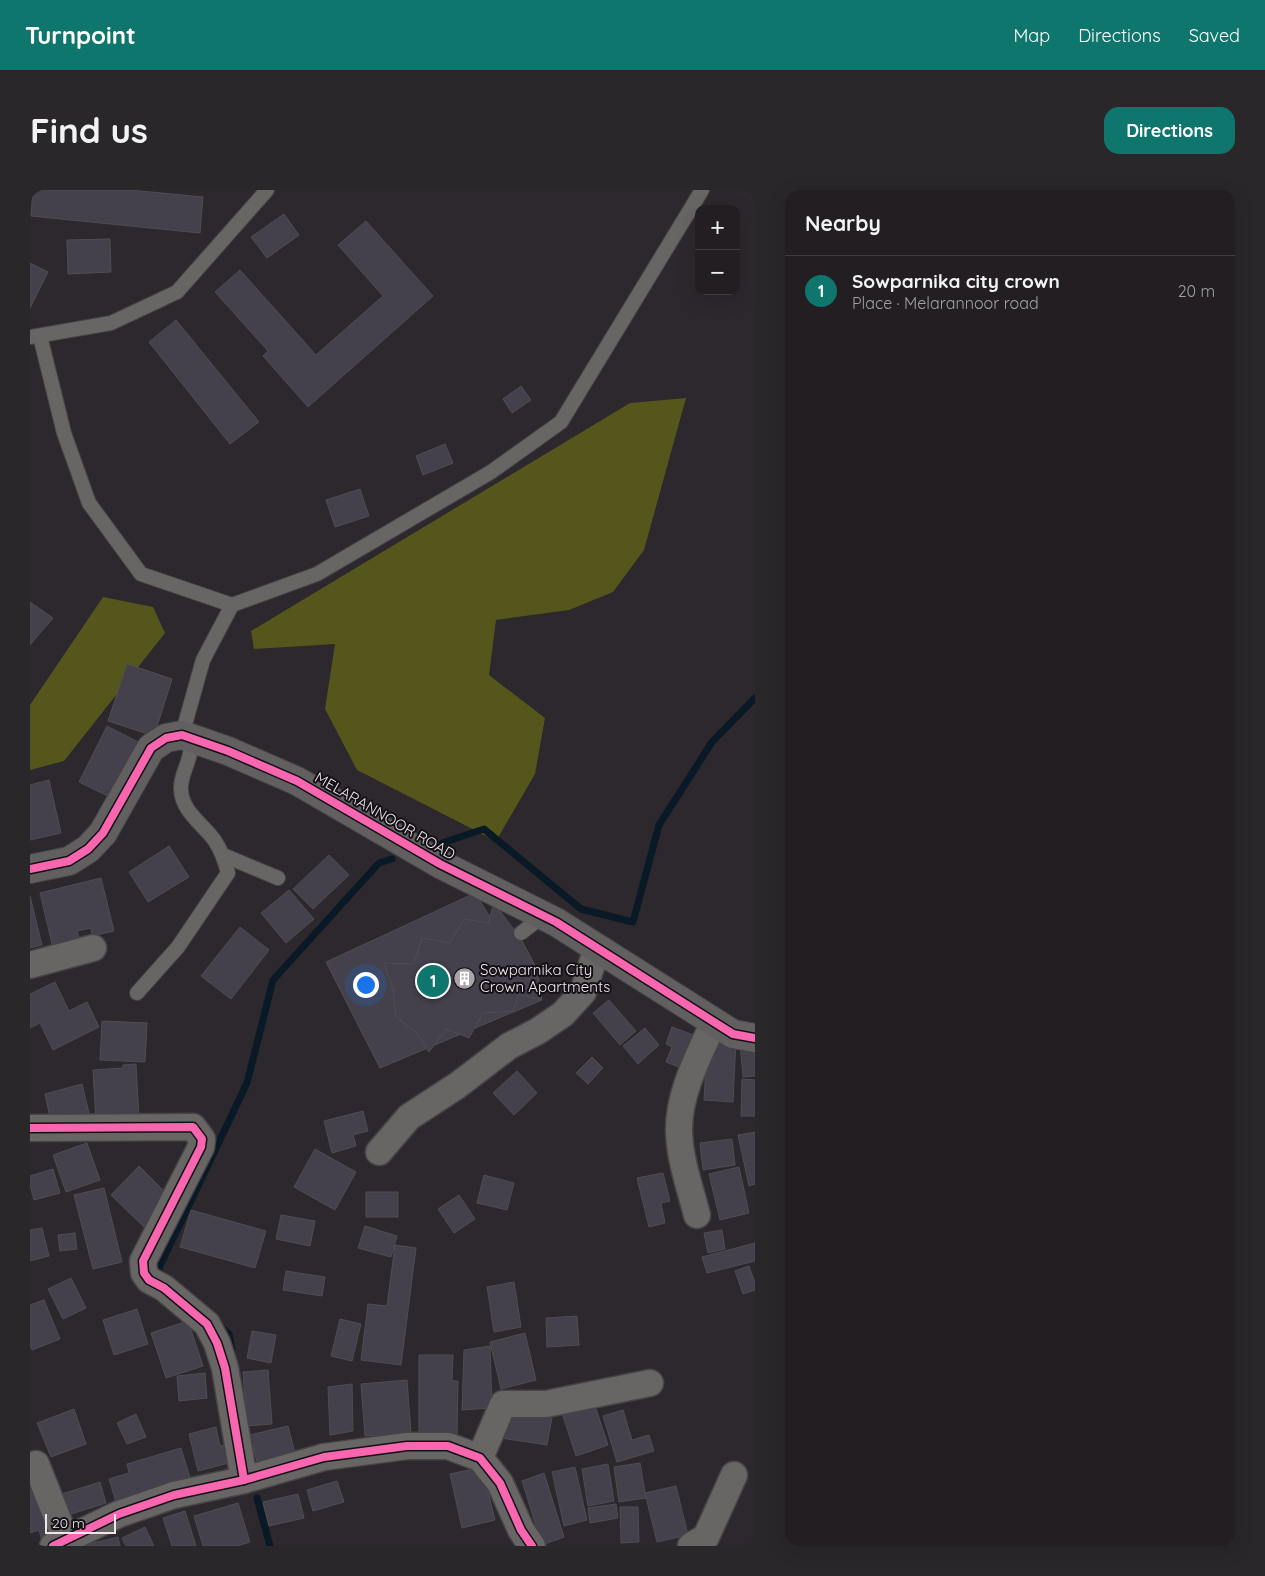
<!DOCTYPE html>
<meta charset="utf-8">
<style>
:root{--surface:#221e22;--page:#2a272a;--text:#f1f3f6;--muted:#a2a2a5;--line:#3f3c40;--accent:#0f766e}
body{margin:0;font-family:Quicksand,sans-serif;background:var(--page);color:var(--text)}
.controls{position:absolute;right:15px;top:15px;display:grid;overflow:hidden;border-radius:10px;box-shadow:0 5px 20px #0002}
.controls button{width:45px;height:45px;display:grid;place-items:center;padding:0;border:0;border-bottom:1px solid var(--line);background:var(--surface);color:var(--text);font:25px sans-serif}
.scale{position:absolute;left:15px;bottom:12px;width:71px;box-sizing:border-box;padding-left:5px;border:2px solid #ede6ed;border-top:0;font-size:14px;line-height:18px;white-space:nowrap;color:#ede6ed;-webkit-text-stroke:4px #141015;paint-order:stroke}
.you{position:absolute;left:335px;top:794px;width:18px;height:18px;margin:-12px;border:4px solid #fff;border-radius:50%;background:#1a73e8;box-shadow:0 0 0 8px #1a73e833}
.badge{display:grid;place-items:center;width:32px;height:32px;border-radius:50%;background:var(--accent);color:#fff;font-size:16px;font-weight:700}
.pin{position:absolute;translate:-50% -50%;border:2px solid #fff;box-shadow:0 1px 5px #0006}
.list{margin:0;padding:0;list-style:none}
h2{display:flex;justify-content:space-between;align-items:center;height:65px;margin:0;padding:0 20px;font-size:21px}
h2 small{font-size:16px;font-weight:400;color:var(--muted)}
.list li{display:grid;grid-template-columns:32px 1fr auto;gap:15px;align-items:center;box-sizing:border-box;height:70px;padding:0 20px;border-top:1px solid var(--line)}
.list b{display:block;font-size:19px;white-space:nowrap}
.list p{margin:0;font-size:16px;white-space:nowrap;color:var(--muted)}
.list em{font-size:16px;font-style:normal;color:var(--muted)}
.map{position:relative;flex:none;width:725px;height:1356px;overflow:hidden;border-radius:15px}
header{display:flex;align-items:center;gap:30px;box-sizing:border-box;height:70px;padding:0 25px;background:var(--accent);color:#fff}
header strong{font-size:24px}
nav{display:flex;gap:28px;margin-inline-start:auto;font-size:18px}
.intro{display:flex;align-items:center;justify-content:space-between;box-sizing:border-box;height:120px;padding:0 30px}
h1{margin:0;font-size:35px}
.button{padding:12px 22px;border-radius:15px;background:var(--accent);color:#fff;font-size:18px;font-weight:700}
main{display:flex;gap:30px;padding:0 30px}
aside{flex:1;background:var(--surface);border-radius:15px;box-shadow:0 5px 20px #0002}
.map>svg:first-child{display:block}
.forest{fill:#54561c}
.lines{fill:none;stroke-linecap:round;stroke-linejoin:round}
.stream{stroke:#091925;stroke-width:7}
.building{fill:#44404c;stroke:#504d52}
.lane-casing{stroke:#474347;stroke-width:16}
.street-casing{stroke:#474347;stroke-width:29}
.secondary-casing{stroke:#474347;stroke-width:30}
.lane{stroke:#686664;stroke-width:14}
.street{stroke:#686664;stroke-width:26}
.secondary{stroke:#615f5f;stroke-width:28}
.cycleway-casing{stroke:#141015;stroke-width:11}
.cycleway{stroke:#f766af;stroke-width:8}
.labels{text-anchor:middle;stroke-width:4;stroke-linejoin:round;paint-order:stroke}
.street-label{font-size:15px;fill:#ede6ed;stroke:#141015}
.poi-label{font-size:15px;fill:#ede6ed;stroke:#141015;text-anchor:start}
</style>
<header>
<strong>Turnpoint</strong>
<nav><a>Map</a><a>Directions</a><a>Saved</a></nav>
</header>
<div class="intro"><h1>Find us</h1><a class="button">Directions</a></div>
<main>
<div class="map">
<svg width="725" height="1356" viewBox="0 0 725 1356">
<rect width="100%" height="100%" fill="#2d282d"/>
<g class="forest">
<path d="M656 208 614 360 583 402 539 420 466 430 459 485 515 528 505 584 466 651 327 580 295 519 305 454 224 459 221 441 600 213Z"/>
<path d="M73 407 123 417 135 443 34 571 0 580V515Z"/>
</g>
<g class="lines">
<g class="stream">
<path d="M412 653 454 639 551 719 603 732 629 635 682 552 725 508"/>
<path d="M133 1085 128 1080 217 893 243 790 349 673 362 669"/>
<path d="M189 1135 199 1144 202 1160"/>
<path d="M227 1308 240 1356"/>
</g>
</g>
<g class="building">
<path d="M3 0H100L173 7 170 43 1 26Z"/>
<path d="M254 24 269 45 237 68 221 47Z"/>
<path d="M336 31 403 106 278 217 233 166 238 161 185 102 210 80 286 165 353 106 308 55Z"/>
<path d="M80 49 81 82 38 84 37 50Z"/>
<path d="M0 73 18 82 0 118Z"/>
<path d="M146 130 229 232 200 254 119 152Z"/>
<path d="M491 196 501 210 482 223 473 209Z"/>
<path d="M415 254 423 273 393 285 386 266Z"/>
<path d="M330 299 339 326 305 337 296 310Z"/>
<path d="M0 412 23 428 0 455Z"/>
<path d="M97 474 142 489 124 546 78 531Z"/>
<path d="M77 536 114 555 86 610 49 592Z"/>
<path d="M19 590 31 643 0 650V595Z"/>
<path d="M139 656 159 687 118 712 99 682Z"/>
<path d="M299 665 319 685 283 719 263 699Z"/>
<path d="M71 688 84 741 62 746 61 738 47 741 50 752 23 758 10 703Z"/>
<path d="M259 700 284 729 256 753 231 723Z"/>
<path d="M445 703 512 810 350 878 296 772Z"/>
<path d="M0 706 12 755 0 758Z"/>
<path d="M464 713 491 749 507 779 512 810 489 804 483 821 453 823 439 848 416 839 399 862 386 842 366 827 363 799 354 773 384 774 392 748 420 753 434 729 458 733Z"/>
<path d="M210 737 239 760 201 809 171 786Z"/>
<path d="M25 792 39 821 57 812 69 837 23 860 10 833 0 838V804Z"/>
<path d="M579 810 606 841 590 855 563 823Z"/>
<path d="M72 831 117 833 115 872 70 870Z"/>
<path d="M642 837 669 847 656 880 636 872 642 857 636 854Z"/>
<path d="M615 838 629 855 608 874 593 856Z"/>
<path d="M678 846 706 848 703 912 674 910Z"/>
<path d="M725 852V886L713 887 710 853Z"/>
<path d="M562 867 573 878 558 894 546 883Z"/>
<path d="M106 874 109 930 66 933 63 880 93 878V875Z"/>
<path d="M487 881 507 903 484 925 463 903Z"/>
<path d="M712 889 725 890V926H711Z"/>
<path d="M52 894 59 923 21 932 15 904Z"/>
<path d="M333 921 338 941 323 945 326 956 302 963 294 931Z"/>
<path d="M725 942V994L719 996 708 945Z"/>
<path d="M702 949 705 975 673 980 670 953Z"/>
<path d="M57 953 70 990 36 1002 23 965Z"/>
<path d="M285 959 326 982 305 1020 264 997Z"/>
<path d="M109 976 140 1007 117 1040 81 1005Z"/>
<path d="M709 977 719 1023 690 1030 679 984Z"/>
<path d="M23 979 30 1003 4 1010 0 995V986Z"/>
<path d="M633 983 640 1011 631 1013 635 1033 619 1037 607 988Z"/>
<path d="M454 985 484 993 477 1020 447 1013Z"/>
<path d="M74 998 92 1072 63 1079 44 1005Z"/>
<rect x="336" y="1002" width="32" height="25"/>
<path d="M429 1005 445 1029 424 1043 408 1019Z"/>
<path d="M161 1020 236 1041 225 1078 150 1057Z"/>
<path d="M251 1025 285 1031 280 1056 246 1049Z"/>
<path d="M335 1036 367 1046 361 1067 328 1058Z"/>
<path d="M12 1038 19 1066 0 1071V1040Z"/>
<path d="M692 1040 695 1059 678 1063 674 1043Z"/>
<path d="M45 1043 47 1059 30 1061 28 1045Z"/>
<path d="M725 1053V1071L677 1083 672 1067Z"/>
<path d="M365 1055 386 1058 371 1175 331 1170 338 1114 357 1116Z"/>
<path d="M719 1076 725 1093V1100L713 1104 705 1081Z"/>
<path d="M256 1081 295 1087 292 1106 253 1100Z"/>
<path d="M41 1088 56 1118 33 1129 18 1099Z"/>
<path d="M484 1092 491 1137 464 1142 457 1097Z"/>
<path d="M14 1110 30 1149 2 1160 0 1155V1115Z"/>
<path d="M107 1119 118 1154 84 1165 73 1130Z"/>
<path d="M547 1126 549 1155 517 1157 516 1128Z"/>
<path d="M310 1129 331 1134 322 1171 301 1166Z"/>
<path d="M158 1131 173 1176 136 1188 121 1143Z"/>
<path d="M222 1141 246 1145 241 1173 217 1168Z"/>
<path d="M495 1143 506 1190 471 1199 460 1152Z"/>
<path d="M460 1156 462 1218 432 1220 434 1160Z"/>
<path d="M389 1165H423L422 1191H428L427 1244H389Z"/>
<path d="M238 1180 242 1234 217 1236 213 1182Z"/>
<path d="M175 1183 177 1208 149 1211 147 1186Z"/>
<path d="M377 1190 381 1243 335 1246 331 1194Z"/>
<path d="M322 1194 323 1241 300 1245 298 1197Z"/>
<path d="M563 1210 578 1255 546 1266 531 1220Z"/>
<path d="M478 1218 523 1222 517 1255 471 1248Z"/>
<path d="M44 1219 56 1254 21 1267 7 1233Z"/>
<path d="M593 1220 602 1250 619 1245 624 1261 587 1272 573 1226Z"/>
<path d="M106 1224 116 1247 97 1254 87 1233Z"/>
<path d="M258 1236 265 1263 227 1272 220 1245Z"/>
<path d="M186 1237 190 1256 194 1255 199 1273 168 1281 159 1244Z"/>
<path d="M151 1258 161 1291 86 1312 79 1289 99 1283 97 1274Z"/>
<path d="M610 1273 616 1308 589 1312 584 1277Z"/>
<path d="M578 1274 584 1311 558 1316 552 1279Z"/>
<path d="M452 1277 465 1330 432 1338 420 1284Z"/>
<path d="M545 1277 557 1330 534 1336 522 1282Z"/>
<path d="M514 1283 534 1347 512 1355 492 1291Z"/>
<path d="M307 1291 314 1312 283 1321 277 1300Z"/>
<path d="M70 1292 76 1313 38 1325 32 1304Z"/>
<path d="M646 1296 658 1345 627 1352 615 1303Z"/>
<path d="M11 1297 26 1347 12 1351 9 1340 0 1343V1300Z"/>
<path d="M268 1304 274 1328 239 1336 233 1312Z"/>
<path d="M208 1313 220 1352 207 1356H173L164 1326Z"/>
<path d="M586 1314 588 1328 560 1333 558 1318Z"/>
<path d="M590 1317H608L609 1352 591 1353Z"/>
<path d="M155 1321 166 1356H142L133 1328Z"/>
<path d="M115 1337 124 1356H96L92 1348Z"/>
<path d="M88 1347 90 1356H51Z"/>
</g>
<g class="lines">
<defs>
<g id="lane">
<path d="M10 146 34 243 59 313 111 384 202 415 287 384 461 282 531 232 672 0"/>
<path d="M0 147 81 133 147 102 237 0"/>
<path d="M152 545 173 470 202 415"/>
<path d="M193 665 248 688"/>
<path d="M491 743 513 726"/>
<path d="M107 803 148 757 198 683C195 671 192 662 185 651 174 635 152 622 151 600 150 586 158 576 160 563 161 558 161 553 162 548"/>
</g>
<g id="street">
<path d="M0 775 63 758"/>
<path d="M0 938 163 937 172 949 171 957 113 1071 114 1083 119 1090 134 1098 177 1134 187 1153 195 1178 214 1290"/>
<path d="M349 962 379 927 428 895 479 856 508 841 533 824 553 802 567 758"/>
<path d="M667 1025C660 998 650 970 649 942 648 904 669 865 684 832"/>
<path d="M450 1268 473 1214H516L620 1193"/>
<path d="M6 1274 36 1350"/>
<path d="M23 1356 89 1324 144 1305 214 1290 294 1267 377 1256H418L450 1268 470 1293 491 1340 502 1356"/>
<path d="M661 1356 676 1347 704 1285"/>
</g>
<path id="secondary" d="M0 679 39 671 58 659 73 643 121 558 136 548 152 545 198 561 267 591 410 674 526 732 703 844 725 848"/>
</defs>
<use href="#lane" class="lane-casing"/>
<use href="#street" class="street-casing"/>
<use href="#secondary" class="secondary-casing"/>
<use href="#lane" class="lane"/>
<use href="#street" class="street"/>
<use href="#secondary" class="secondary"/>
<defs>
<g id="cycleway">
<path d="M0 679 39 671 58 659 73 643 121 558 136 548 152 545 198 561 267 591 410 674 526 732 703 844 725 848"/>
<path d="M0 938 163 937 172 949 171 957 113 1071 114 1083 119 1090 134 1098 177 1134 187 1153 195 1178 214 1290"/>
<path d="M23 1356 89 1324 144 1305 214 1290 294 1267 377 1256H418L450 1268 470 1293 491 1340 502 1356"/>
</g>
</defs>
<use href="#cycleway" class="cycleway-casing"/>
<use href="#cycleway" class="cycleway"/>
</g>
<defs>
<symbol id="building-disc" viewBox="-11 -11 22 22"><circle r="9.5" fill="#aaa4aa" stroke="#141015"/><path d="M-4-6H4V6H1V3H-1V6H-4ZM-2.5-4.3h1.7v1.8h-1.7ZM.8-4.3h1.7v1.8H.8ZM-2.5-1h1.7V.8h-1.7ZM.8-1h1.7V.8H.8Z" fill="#fff"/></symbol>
</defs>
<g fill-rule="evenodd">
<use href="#building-disc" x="422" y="776" width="25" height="25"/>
</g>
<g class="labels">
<g class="street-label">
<text transform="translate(355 626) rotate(30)" y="5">MELARANNOOR ROAD</text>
</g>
<g class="poi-label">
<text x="450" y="785">Sowparnika City<tspan x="450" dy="17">Crown Apartments</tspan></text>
</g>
</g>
</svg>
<div class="controls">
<button>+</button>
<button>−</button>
</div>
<div class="scale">20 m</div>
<div class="you"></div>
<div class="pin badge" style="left:403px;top:791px">1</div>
</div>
<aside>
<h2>Nearby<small></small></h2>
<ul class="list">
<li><span class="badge">1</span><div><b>Sowparnika city crown</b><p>Place · Melarannoor road</p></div><em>20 m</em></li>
</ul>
</aside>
</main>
